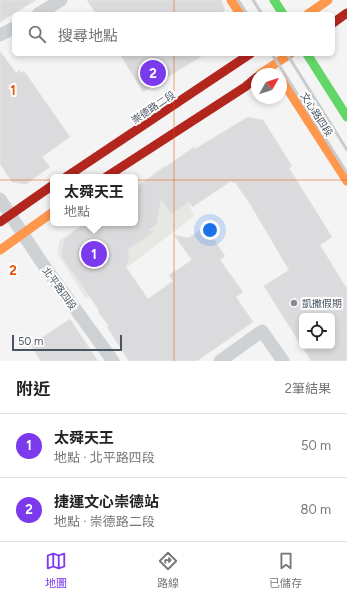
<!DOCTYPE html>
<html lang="zh-TW">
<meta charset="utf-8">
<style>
:root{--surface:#fff;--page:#f6f6f6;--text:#222;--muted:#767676;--line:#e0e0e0;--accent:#7c3aed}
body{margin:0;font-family:Figtree,"Noto Sans TC",sans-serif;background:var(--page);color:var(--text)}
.controls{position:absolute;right:12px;bottom:12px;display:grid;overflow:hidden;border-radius:6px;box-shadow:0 2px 6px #0003}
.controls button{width:36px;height:36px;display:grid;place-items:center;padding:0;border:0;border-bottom:1px solid var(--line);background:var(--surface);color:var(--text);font:20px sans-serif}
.compass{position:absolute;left:251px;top:68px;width:36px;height:36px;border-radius:50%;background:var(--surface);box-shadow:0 2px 6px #0003;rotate:51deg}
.scale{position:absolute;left:12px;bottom:10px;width:110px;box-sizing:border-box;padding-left:4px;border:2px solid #495461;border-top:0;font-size:11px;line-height:14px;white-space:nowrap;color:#495461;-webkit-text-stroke:3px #fff;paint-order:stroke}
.you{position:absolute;left:210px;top:230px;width:14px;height:14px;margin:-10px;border:3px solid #fff;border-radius:50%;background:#1a73e8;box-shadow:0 0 0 6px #1a73e833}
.badge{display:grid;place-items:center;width:26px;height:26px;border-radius:50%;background:var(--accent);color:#fff;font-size:13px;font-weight:700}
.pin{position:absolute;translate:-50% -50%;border:2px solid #fff;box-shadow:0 1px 4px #0006}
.popup{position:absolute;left:50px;top:174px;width:88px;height:52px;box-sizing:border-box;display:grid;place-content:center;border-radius:6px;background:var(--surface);filter:drop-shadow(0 1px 3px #0005);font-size:13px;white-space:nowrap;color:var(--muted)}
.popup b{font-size:15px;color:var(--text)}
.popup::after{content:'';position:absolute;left:50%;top:100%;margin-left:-8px;border:8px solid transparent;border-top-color:var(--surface)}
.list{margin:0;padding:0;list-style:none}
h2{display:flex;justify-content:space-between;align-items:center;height:52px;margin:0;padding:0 16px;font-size:17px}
h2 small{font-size:13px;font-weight:400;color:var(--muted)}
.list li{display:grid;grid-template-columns:26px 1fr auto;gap:12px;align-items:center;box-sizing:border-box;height:64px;padding:0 16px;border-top:1px solid var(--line)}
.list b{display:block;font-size:15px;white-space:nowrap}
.list p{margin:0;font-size:13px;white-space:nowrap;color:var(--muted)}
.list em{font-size:13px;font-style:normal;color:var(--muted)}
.icon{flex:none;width:22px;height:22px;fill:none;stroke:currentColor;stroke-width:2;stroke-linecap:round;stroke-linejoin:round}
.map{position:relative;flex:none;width:347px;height:361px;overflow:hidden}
.search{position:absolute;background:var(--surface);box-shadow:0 2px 6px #0003;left:12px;right:12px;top:12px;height:44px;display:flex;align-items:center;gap:10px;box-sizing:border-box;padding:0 14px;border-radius:6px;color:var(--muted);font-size:15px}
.sheet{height:180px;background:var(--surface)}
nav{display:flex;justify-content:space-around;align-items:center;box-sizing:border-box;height:56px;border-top:1px solid var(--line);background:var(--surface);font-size:11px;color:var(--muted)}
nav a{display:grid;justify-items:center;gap:2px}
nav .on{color:var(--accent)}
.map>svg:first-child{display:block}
.commercial{fill:#e7e7e3}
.building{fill:#dbdbdd;stroke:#e5e5e6;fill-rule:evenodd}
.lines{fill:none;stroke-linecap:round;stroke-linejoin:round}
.street{stroke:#cfd2d4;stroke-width:13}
.fast{stroke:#63d668;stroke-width:9}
.slow{stroke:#ff974d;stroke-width:9}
.jam{stroke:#b3261e;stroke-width:9}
.rail{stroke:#cacbcd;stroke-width:3}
.grid{fill:none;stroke:#e8590c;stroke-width:1;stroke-opacity:0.55}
.poi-dot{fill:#858c94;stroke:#fff;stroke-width:1.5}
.labels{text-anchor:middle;stroke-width:4;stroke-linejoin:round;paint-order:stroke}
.street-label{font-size:10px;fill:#495461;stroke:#fff}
.poi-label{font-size:10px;fill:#495461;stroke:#fff;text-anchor:start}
.grid-label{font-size:13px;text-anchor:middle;font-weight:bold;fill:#e8590c;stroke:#fff;stroke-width:4;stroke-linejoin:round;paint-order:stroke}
</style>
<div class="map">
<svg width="347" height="361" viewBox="0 0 347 361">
<rect width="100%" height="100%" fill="#f4f4f4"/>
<path class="commercial" d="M164 166 188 202 194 216 86 299 57 253 60 240 84 223H135V187Z"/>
<g class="building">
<path d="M0 0H36L0 22Z"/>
<path d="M87 0H221L225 10 219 14H96Z"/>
<path d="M0 51 16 73 19 70 21 73 24 71 70 137 42 157 50 167 26 184 12 182 0 164Z"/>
<path d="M120 54H205L143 92Z"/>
<path d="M248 117 263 120 292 166 289 168 332 237 320 245 347 289V361H311L264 286 289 270 250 204 235 182 233 183 231 181 192 207 189 202 171 214 161 199 157 224 149 230 155 231 128 250 129 259 126 267 148 299 173 281 169 275 192 260 174 235 189 238 205 226 225 256 220 260 243 292 236 297 253 322 197 361H129L107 327 109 326 98 312 99 310 61 256 64 239 86 223H135V188L194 147 195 149ZM302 316H332V346H302Z"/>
<path d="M70 319 98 361H41L31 345Z"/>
</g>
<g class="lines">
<g class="street">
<path d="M38 14 61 0"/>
<path d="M0 35 14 28"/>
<path d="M0 199 40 260 113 361"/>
<path d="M220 361 262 331 283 361"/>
</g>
<g class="fast">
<path d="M274 0 283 14"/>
<path d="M307 54 347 117"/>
</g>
<g class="slow">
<path d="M231 0 240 14"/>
<path d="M308 14 328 0"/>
<path d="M260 74 290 54"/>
<path d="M281 79 347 181"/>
<path d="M0 250 53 212"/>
</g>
<g class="jam">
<path d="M333 23 347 13"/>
<path d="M66 177 250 54"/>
<path d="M106 177 245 87 257 77"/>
<path d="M0 222 53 185"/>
</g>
<g class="rail">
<path d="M238 0 247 14"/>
<path d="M253 0 262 14"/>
<path d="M272 54 347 173"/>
<path d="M287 54 347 150"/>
</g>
</g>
<path class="grid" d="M174 0V14M174 54V361M0 180H347"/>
<circle class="poi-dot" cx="294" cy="303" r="4"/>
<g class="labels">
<g class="street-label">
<text transform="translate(153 107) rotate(-34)" y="4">崇德路二段</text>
<text transform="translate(317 114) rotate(57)" y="4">文心路四段</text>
<text transform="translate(60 288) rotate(54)" y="4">北平路四段</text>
</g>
<g class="poi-label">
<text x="302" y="307">凱撒假期</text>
</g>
</g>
<g class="grid-label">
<text x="13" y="95">1</text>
<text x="13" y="275">2</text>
</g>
</svg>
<div class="controls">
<button><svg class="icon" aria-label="locate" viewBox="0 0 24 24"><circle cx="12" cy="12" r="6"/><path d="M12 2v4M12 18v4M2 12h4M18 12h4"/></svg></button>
</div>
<svg class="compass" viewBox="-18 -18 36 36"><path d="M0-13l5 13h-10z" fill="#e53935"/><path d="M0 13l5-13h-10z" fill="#767676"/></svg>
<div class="scale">50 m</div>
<div class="you"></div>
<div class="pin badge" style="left:94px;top:254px">1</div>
<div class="popup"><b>太舜天王</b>地點</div>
<div class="pin badge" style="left:153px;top:73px">2</div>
<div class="search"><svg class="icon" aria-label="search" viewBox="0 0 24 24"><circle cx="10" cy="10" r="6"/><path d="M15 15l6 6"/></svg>搜尋地點</div>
</div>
<section class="sheet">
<h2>附近<small>2筆結果</small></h2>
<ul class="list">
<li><span class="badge">1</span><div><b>太舜天王</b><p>地點 · 北平路四段</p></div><em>50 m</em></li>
<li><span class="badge">2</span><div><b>捷運文心崇德站</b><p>地點 · 崇德路二段</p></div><em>80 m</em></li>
</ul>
</section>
<nav>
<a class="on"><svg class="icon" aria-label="map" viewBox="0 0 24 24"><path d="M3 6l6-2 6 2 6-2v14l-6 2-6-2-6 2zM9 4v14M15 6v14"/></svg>地圖</a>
<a><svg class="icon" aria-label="directions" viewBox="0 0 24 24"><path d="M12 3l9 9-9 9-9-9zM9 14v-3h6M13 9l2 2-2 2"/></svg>路線</a>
<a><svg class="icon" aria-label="saved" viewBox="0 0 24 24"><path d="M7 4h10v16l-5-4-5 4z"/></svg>已儲存</a>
</nav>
